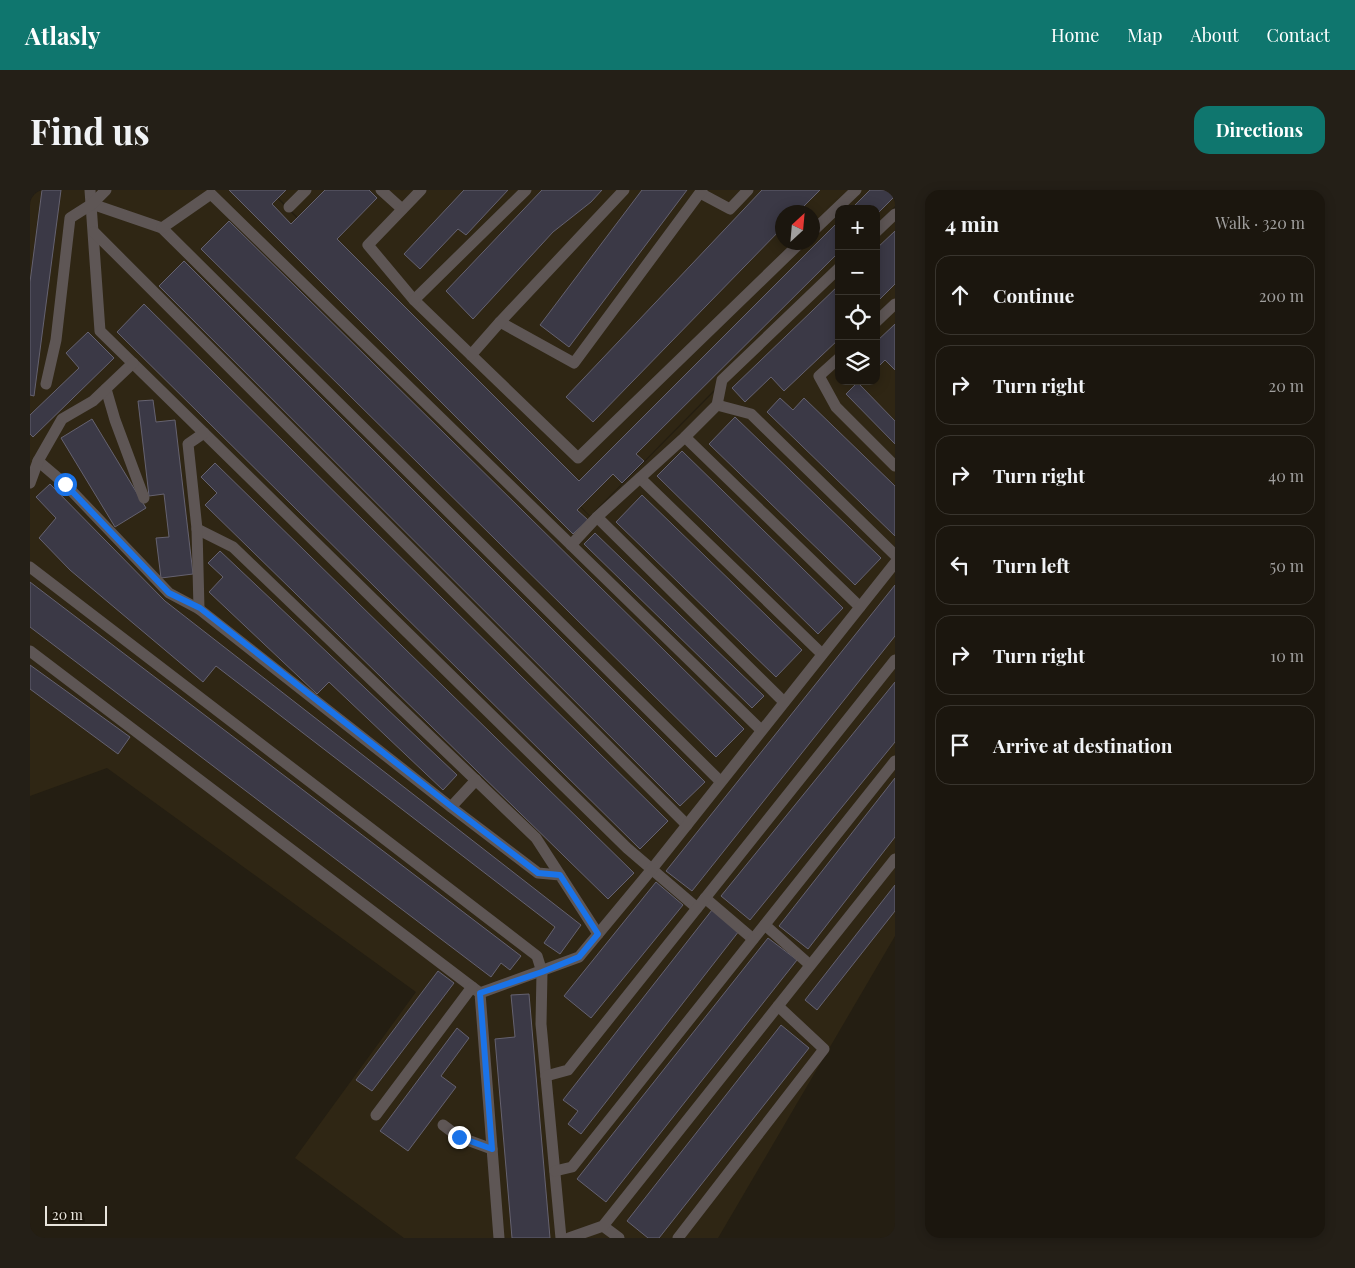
<!DOCTYPE html>
<meta charset="utf-8">
<style>
:root{--surface:#1b160e;--page:#241f17;--text:#f1f3f6;--muted:#a09f9e;--line:#39352e;--accent:#0f766e}
body{margin:0;font-family:"Playfair Display",serif;background:var(--page);color:var(--text)}
.controls{position:absolute;right:15px;top:15px;display:grid;overflow:hidden;border-radius:10px;box-shadow:0 2px 12px #0003}
.controls button{width:45px;height:45px;display:grid;place-items:center;padding:0;border:0;border-bottom:1px solid var(--line);background:var(--surface);color:var(--text);font:25px sans-serif}
.compass{position:absolute;left:745px;top:15px;width:45px;height:45px;border-radius:50%;background:var(--surface);box-shadow:0 2px 12px #0003;rotate:26deg}
.scale{position:absolute;left:15px;bottom:12px;width:62px;box-sizing:border-box;padding-left:5px;border:2px solid #e8e4dc;border-top:0;font-size:14px;line-height:18px;white-space:nowrap;color:#e8e4dc;-webkit-text-stroke:4px #1b150a;paint-order:stroke}
.stop{position:absolute;width:15px;height:15px;margin:-11px;border:4px solid #1a73e8;border-radius:50%;background:#fff}
.stop.end{background:#1a73e8;border-color:#fff;box-shadow:0 1px 5px #0008}
.list{margin:0;padding:0;list-style:none}
h2{display:flex;justify-content:space-between;align-items:center;height:65px;margin:0;padding:0 20px;font-size:21px}
h2 small{font-size:16px;font-weight:400;color:var(--muted)}
.list li{display:grid;grid-template-columns:32px 1fr auto;gap:15px;align-items:center;box-sizing:border-box;height:80px;margin:0 10px 10px;padding:0 10px;border:1px solid var(--line);border-radius:15px}
.list b{display:block;font-size:19px;white-space:nowrap}
.list em{font-size:16px;font-style:normal;color:var(--muted)}
.icon{flex:none;width:28px;height:28px;fill:none;stroke:currentColor;stroke-width:2;stroke-linecap:round;stroke-linejoin:round}
.map{position:relative;flex:none;width:865px;height:1048px;overflow:hidden;border-radius:15px}
header{display:flex;align-items:center;gap:30px;box-sizing:border-box;height:70px;padding:0 25px;background:var(--accent);color:#fff}
header strong{font-size:24px}
nav{display:flex;gap:28px;margin-inline-start:auto;font-size:18px}
.intro{display:flex;align-items:center;justify-content:space-between;box-sizing:border-box;height:120px;padding:0 30px}
h1{margin:0;font-size:35px}
.button{padding:12px 22px;border-radius:15px;background:var(--accent);color:#fff;font-size:18px;font-weight:700}
main{display:flex;gap:30px;padding:0 30px}
aside{flex:1;background:var(--surface);border-radius:15px;box-shadow:0 2px 12px #0003}
.map>svg:first-child{display:block}
.built{fill:#2f2614;fill-rule:evenodd}
.building{fill:#3b3946;stroke:#656270}
.lines{fill:none;stroke-linecap:round;stroke-linejoin:round}
.service{stroke:#5e5655;stroke-width:11}
.route{stroke:#1a73e8;stroke-width:6}
</style>
<header>
<strong>Atlasly</strong>
<nav><a>Home</a><a>Map</a><a>About</a><a>Contact</a></nav>
</header>
<div class="intro"><h1>Find us</h1><a class="button">Directions</a></div>
<main>
<div class="map">
<svg width="865" height="1048" viewBox="0 0 865 1048">
<rect width="100%" height="100%" fill="#241e12"/>
<g class="built">
<path d="M0 0H239L560 327 809 76V191H846V38L865 19V746L688 1048H374L265 968 386 802 77 578 0 606Z"/>
<path d="M241 0H865V16L846 35V19H809V73L560 326ZM752 22H782V52H752Z"/>
</g>
<g class="building">
<path d="M12 0H31L4 206 0 205V92Z"/>
<path d="M199 0H256L242 14 261 34 295 0H339L347 8 307 49 549 291 809 31V62L606 264 614 271 592 293 583 284 547 320 558 330 543 344Z"/>
<path d="M434 0H478L436 45 428 39 390 79 374 64Z"/>
<path d="M512 0H572L561 12 523 42 443 129 416 101Z"/>
<path d="M612 0H657L539 157 510 135Z"/>
<path d="M732 0H790L768 22H752V38L563 232 536 207Z"/>
<path d="M840 0H865V6L846 25V19H821Z"/>
<path d="M199 31 714 539 686 567 171 59Z"/>
<path d="M865 41V94L846 113V59Z"/>
<path d="M154 71 675 592 650 616 129 96Z"/>
<path d="M809 95V149L754 201 741 187 715 212 702 198Z"/>
<path d="M114 114 638 631 610 659 87 142Z"/>
<path d="M865 134V180L855 170 846 179V152Z"/>
<path d="M58 142 84 168 3 247 0 244V225L49 178 36 163Z"/>
<path d="M823 191H833L830 195 865 231V254L816 204 826 194Z"/>
<path d="M750 208 763 220 774 208 865 296V346L737 222Z"/>
<path d="M123 210 126 232 145 230 163 384 131 388 126 348 139 347 134 304 119 306 108 211Z"/>
<path d="M705 227 851 368 825 395 679 254Z"/>
<path d="M62 229 116 318 85 337 31 248Z"/>
<path d="M652 261 813 418 788 444 627 286Z"/>
<path d="M185 273 604 683 578 709 175 315 187 303 171 287Z"/>
<path d="M20 294 135 411 551 735 530 764 514 753 525 737 186 476 173 492 40 380 9 348 26 328 6 307Z"/>
<path d="M612 305 772 460 746 487 586 332Z"/>
<path d="M565 343 734 506 722 518 554 354Z"/>
<path d="M190 361 427 585 413 600 299 492 287 504 179 402 193 387 178 373Z"/>
<path d="M0 392 491 766 480 780 471 773 461 787 0 437Z"/>
<path d="M865 395V446L662 701 636 681Z"/>
<path d="M0 475 100 547 88 564 0 499Z"/>
<path d="M865 492V552L720 730 691 706Z"/>
<path d="M865 588V647L778 759 749 736Z"/>
<path d="M626 692 653 715 561 828 534 806Z"/>
<path d="M865 695V721L787 820 775 810Z"/>
<path d="M682 720 709 741 551 944 538 934 548 921 533 910Z"/>
<path d="M738 748 767 770 576 1012 547 989Z"/>
<path d="M408 781 424 793 342 901 326 890Z"/>
<path d="M499 804 520 1048H482L465 849 485 847 481 805Z"/>
<path d="M751 835 779 858 629 1048H618L597 1031Z"/>
<path d="M427 838 439 848 411 886 426 897 378 961 350 941Z"/>
</g>
<g class="lines">
<g class="service">
<path d="M60 0 70 141 597 658 667 718"/>
<path d="M351 0 372 19"/>
<path d="M391 0 338 55 384 110 548 268 771 52"/>
<path d="M670 3 700 19 718 0"/>
<path d="M62 14 132 38 690 591"/>
<path d="M259 17 276 0"/>
<path d="M132 38 181 4 731 540"/>
<path d="M64 42 657 635"/>
<path d="M782 42 826 0"/>
<path d="M846 42 865 24"/>
<path d="M384 110 496 0"/>
<path d="M470 132 544 173 672 0"/>
<path d="M846 132 865 114"/>
<path d="M441 165 470 132 594 0"/>
<path d="M809 168 789 186 806 217 865 276"/>
<path d="M16 194 26 150 40 28 62 14 76 0"/>
<path d="M76 199 85 230 114 308"/>
<path d="M687 215 721 224 865 365"/>
<path d="M655 247 830 417"/>
<path d="M8 271 35 294 139 403 169 419 421 617 508 683 530 685 568 744"/>
<path d="M610 288 792 464"/>
<path d="M0 293 8 271 32 229 63 211 103 173"/>
<path d="M567 327 754 512"/>
<path d="M167 339 203 357 506 648 530 685"/>
<path d="M541 355 567 327 655 247 687 215 692 190 809 78"/>
<path d="M0 377 507 766 512 782 511 834 531 1048"/>
<path d="M169 419 167 339 158 254 174 243"/>
<path d="M0 461 450 803 469 1048"/>
<path d="M421 617 446 590"/>
<path d="M675 708 723 749"/>
<path d="M735 735 780 775"/>
<path d="M450 803 549 767 622 679 865 373"/>
<path d="M516 886 538 880 865 470"/>
<path d="M346 925 442 797"/>
<path d="M413 935 429 947 462 959"/>
<path d="M525 981 542 977 865 571"/>
<path d="M573 1036 589 1048"/>
<path d="M539 1048 573 1036 865 669"/>
<path d="M648 1048 794 859 748 816"/>
</g>
</g>
<g class="lines">
<path class="route" d="M35 294 139 403 170 418 422 617 508 683 530 685 568 744 549 767 512 782 450 803 462 959 429 947"/>
</g>
</svg>
<div class="controls">
<button>+</button>
<button>−</button>
<button><svg class="icon" aria-label="locate" viewBox="0 0 24 24"><circle cx="12" cy="12" r="6"/><path d="M12 2v4M12 18v4M2 12h4M18 12h4"/></svg></button>
<button><svg class="icon" aria-label="layers" viewBox="0 0 24 24"><path d="M12 4l9 5-9 5-9-5zM3 14l9 5 9-5"/></svg></button>
</div>
<svg class="compass" viewBox="-18 -18 36 36"><path d="M0-13l5 13h-10z" fill="#e53935"/><path d="M0 13l5-13h-10z" fill="#a09f9e"/></svg>
<div class="scale">20 m</div>
<div class="stop" style="left:35px;top:294px"></div>
<div class="stop end" style="left:429px;top:947px"></div>
</div>
<aside>
<h2>4 min<small>Walk · 320 m</small></h2>
<ul class="list">
<li><svg class="icon" aria-label="ahead" viewBox="0 0 24 24"><path d="M12 20V5M6 11l6-6 6 6"/></svg><div><b>Continue</b></div><em>200 m</em></li>
<li><svg class="icon" aria-label="right" viewBox="0 0 24 24"><path d="M7 20v-9h11M14 6l5 5-5 5"/></svg><div><b>Turn right</b></div><em>20 m</em></li>
<li><svg class="icon" aria-label="right" viewBox="0 0 24 24"><path d="M7 20v-9h11M14 6l5 5-5 5"/></svg><div><b>Turn right</b></div><em>40 m</em></li>
<li><svg class="icon" aria-label="left" viewBox="0 0 24 24"><path d="M17 20v-9H6M10 6l-5 5 5 5"/></svg><div><b>Turn left</b></div><em>50 m</em></li>
<li><svg class="icon" aria-label="right" viewBox="0 0 24 24"><path d="M7 20v-9h11M14 6l5 5-5 5"/></svg><div><b>Turn right</b></div><em>10 m</em></li>
<li><svg class="icon" aria-label="arrive" viewBox="0 0 24 24"><path d="M6 21V4h12l-3 4 3 4H6"/></svg><div><b>Arrive at destination</b></div></li>
</ul>
</aside>
</main>
